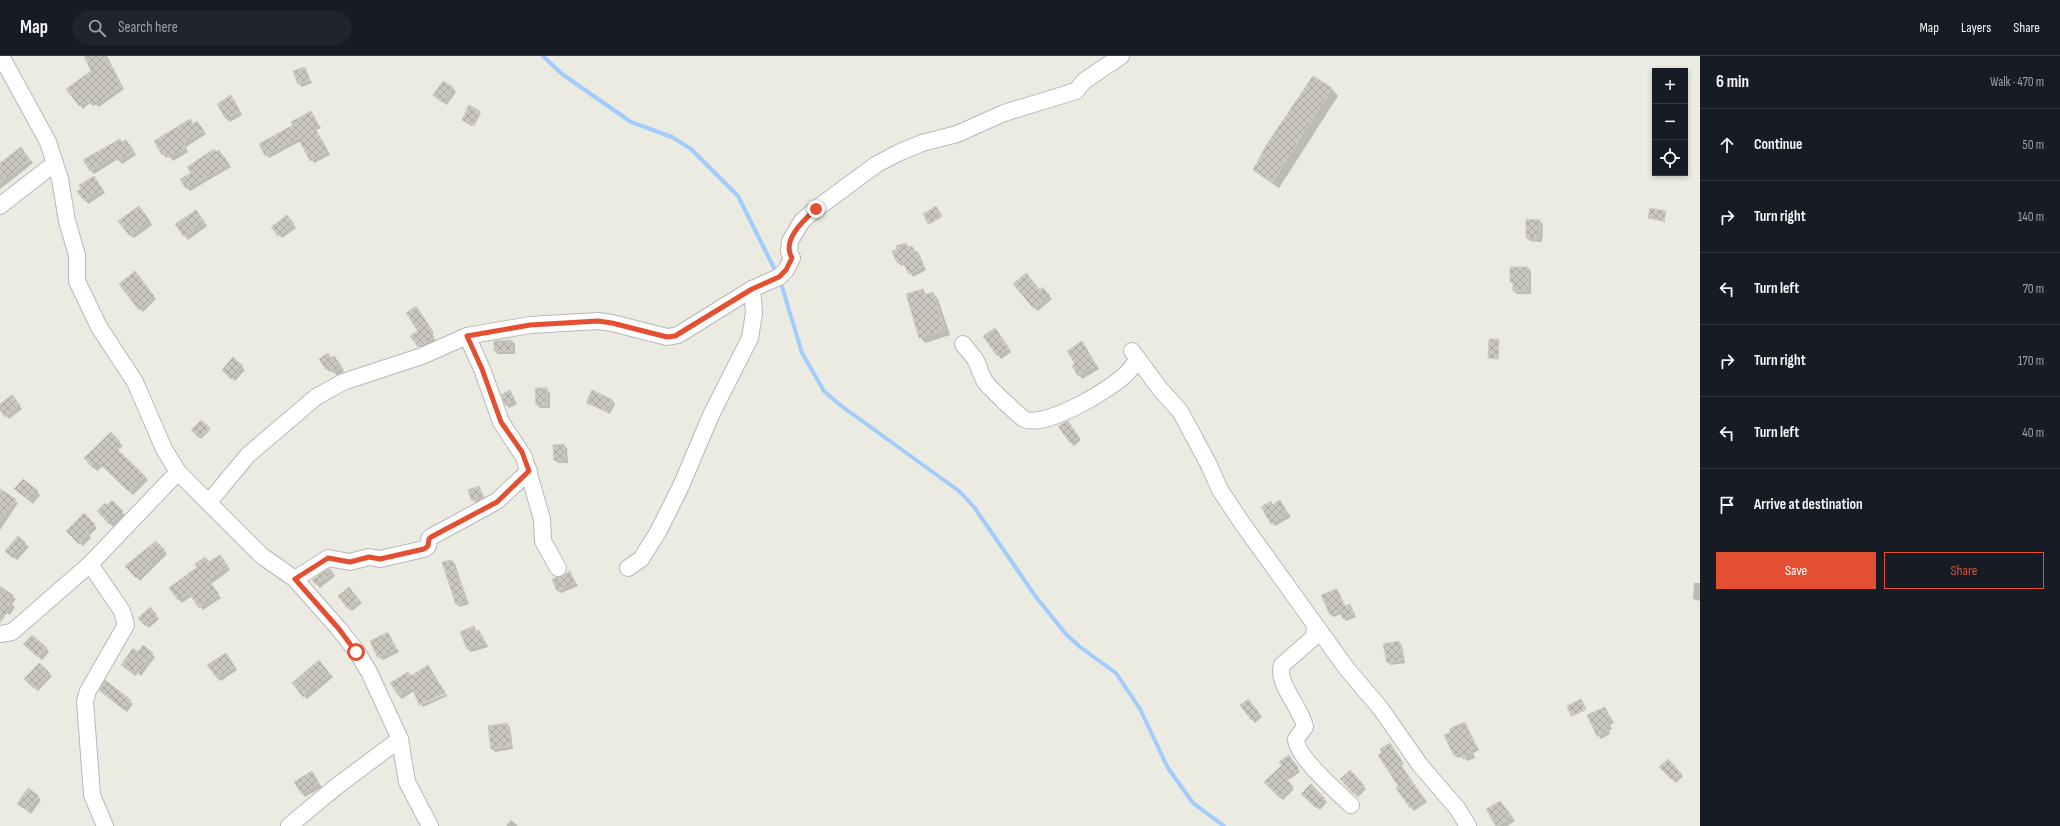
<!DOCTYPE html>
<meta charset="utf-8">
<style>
:root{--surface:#171b24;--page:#20242c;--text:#f1f3f6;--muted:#9ea1a6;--line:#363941;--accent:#e34f30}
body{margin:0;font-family:"Sofia Sans Condensed",sans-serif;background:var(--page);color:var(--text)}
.controls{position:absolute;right:12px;top:12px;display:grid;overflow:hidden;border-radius:0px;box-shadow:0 2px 6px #0003}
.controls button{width:36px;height:36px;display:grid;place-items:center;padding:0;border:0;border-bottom:1px solid var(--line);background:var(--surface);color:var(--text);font:20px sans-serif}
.stop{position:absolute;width:12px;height:12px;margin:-9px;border:3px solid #e34f30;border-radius:50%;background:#fff}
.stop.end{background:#e34f30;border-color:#fff;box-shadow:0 1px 4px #0008}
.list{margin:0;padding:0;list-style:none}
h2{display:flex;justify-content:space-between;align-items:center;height:52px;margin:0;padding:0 16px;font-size:17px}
h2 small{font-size:13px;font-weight:400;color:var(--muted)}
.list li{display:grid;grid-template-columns:26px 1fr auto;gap:12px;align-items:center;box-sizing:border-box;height:72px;padding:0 16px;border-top:1px solid var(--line)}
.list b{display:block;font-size:15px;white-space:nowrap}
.list em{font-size:13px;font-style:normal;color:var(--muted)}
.actions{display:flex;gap:8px;padding:12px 16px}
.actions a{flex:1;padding:9px 0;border:1px solid var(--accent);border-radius:0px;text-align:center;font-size:14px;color:var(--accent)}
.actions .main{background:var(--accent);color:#fff}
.icon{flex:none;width:22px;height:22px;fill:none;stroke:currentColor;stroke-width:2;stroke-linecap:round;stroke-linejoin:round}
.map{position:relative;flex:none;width:1700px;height:770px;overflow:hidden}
header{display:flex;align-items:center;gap:24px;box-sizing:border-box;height:56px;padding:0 20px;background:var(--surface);border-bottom:1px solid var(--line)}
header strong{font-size:19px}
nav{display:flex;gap:22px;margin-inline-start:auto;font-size:14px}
.search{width:280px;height:36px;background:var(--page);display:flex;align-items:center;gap:10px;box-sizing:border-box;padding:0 14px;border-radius:22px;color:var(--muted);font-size:15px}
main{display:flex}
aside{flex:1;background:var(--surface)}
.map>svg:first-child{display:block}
.shadow{fill:#0003}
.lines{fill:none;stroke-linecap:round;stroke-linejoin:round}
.stream{stroke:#a1ccfc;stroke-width:4}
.building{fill:url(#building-cross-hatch);stroke:#d0cdbf}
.minor-casing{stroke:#b6b8bd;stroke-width:18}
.minor{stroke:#fff;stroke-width:16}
.route{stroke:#e34f30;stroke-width:5}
</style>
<header>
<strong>Map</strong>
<div class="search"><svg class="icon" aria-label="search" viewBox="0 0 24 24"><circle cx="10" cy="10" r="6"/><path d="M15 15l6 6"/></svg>Search here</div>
<nav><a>Map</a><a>Layers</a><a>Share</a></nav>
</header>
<main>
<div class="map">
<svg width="1700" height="770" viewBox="0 0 1700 770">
<defs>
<pattern id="building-cross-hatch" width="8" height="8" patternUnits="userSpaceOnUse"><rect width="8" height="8" fill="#c9c7c0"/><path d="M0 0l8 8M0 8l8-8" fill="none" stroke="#a6a59f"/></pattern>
</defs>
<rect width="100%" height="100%" fill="#ecebe1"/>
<g class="shadow">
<path d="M88 0H107L124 33 99 51 96 48 93 50 90 47 83 53 67 33 92 15Z"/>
<path d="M304 12 312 27 302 31 299 28Z"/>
<path d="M1314 22 1332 33 1338 40 1279 132 1261 120 1254 113Z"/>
<path d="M453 33 456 36 447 49 434 39Z"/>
<path d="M234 44 242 59 230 66 227 63Z"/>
<path d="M311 56 321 72 316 74 330 99 314 107 301 85 269 102 266 99 294 69Z"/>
<path d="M479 56 481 57 474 70 464 65Z"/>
<path d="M190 64 194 68 197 66 206 78 186 91 188 96 173 105 169 100 166 102 155 86Z"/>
<path d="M126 85 136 99 122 108 118 103 94 118 91 115Z"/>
<path d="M214 94 222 98 231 111 190 135 187 132 192 118Z"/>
<path d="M24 96 33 107 0 133V109Z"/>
<path d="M94 121 105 137 88 148 79 135Z"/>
<path d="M937 153 942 161 930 168 929 167Z"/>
<path d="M142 154 152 169 134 182 130 179Z"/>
<path d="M1665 156V166L1649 162Z"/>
<path d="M199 158 207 170 188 184 177 169Z"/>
<path d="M290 164 296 172 282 182 279 179Z"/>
<path d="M1540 165 1543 168 1542 186 1530 185 1527 182Z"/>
<path d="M906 188 920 199 926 214 913 221 905 208 901 210 898 206Z"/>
<path d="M1528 212 1531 215V238H1517L1514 235V228L1511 225Z"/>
<path d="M137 219 156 243 143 256 120 228Z"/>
<path d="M1043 233 1052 243 1038 255 1034 252 1040 235Z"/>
<path d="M922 234 928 239 933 237 938 243 950 279 925 287 920 281Z"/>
<path d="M416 251 434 277 432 279 436 285 422 294 412 280 420 275Z"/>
<path d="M998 276 1011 296 1001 303 985 280Z"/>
<path d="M1499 284V303H1490L1489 302Z"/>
<path d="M512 285 515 288V298H498L495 295V286Z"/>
<path d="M1085 290 1099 313 1082 323 1074 310Z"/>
<path d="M328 299 337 304 344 315 337 320 332 314 330 316 326 313Z"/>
<path d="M233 303 245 314 235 325 223 314Z"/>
<path d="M546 333 550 337V352H540L537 349Z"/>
<path d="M510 335 517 348 509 352 506 349Z"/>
<path d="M15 344 22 353 9 363 0 352V349Z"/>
<path d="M612 344 615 348 610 358 588 347Z"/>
<path d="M202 365 210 374 201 383 192 374Z"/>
<path d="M1068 366 1081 384 1074 390 1070 386Z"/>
<path d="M111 378 123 390 117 394 148 424 133 439 103 410 97 415 85 402Z"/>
<path d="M564 389 567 392 568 407H558L555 404Z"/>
<path d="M479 431 486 444 476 448 469 435Z"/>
<path d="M0 436 18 447 0 474Z"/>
<path d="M19 436H37L40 439 33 448Z"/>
<path d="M1280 445 1291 461 1275 470 1272 467 1270 447 1273 449Z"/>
<path d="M112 446 125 459 113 471 98 455Z"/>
<path d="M84 459 97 472 89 480 91 482 83 490 68 475Z"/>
<path d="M18 482 29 491 17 504 7 495Z"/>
<path d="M159 489 167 498 140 525 137 521Z"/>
<path d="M223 503 230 514 211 528 221 542 203 554 192 540 182 547 179 544 170 532 198 512Z"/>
<path d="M452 505 455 508 469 548 460 551 457 548Z"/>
<path d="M333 517 335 520 320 532 313 524Z"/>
<path d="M570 517 578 530 561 537 557 534 563 521Z"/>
<path d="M1694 527H1700V545L1693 543Z"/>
<path d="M0 531 16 543 12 548 15 551 10 559 6 557 0 566Z"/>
<path d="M1337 534 1346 551 1350 549 1356 561 1346 565 1341 558 1333 561 1331 558Z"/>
<path d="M352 535 362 547 352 555 349 552Z"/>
<path d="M150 553 159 563 149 572 139 562Z"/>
<path d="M473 572 482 579 488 591 471 596 468 593Z"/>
<path d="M388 578 399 596 383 604 379 601Z"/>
<path d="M1399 586 1402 590 1405 607 1391 609 1388 606Z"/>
<path d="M28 591 46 592 49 596 42 604Z"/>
<path d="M138 597 152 598 155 601 141 620 138 617 135 620 126 612Z"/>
<path d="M229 601 237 614 221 625 217 622Z"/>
<path d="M39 609 52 620 38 635 26 623Z"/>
<path d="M322 609 333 621 307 643 304 640Z"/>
<path d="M428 610 445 636 420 648 414 635 402 643 399 640 411 620Z"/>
<path d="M105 626 133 648 127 656 104 637Z"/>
<path d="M446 638 447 640 423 651 421 649Z"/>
<path d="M1248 644 1262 661 1255 667 1241 650Z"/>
<path d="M1581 645 1586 654 1573 660 1572 659Z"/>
<path d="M1605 652 1614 667 1610 669 1612 673 1609 675 1610 678 1601 683 1598 679Z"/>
<path d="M1465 667 1479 694 1473 697 1475 702 1467 705 1463 700 1458 702 1455 699 1452 676Z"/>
<path d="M507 668 510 671 513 693 495 696 492 693Z"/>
<path d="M1390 688 1404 708 1401 710 1427 746 1414 755 1397 732 1399 731 1384 697Z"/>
<path d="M1291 703 1300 716 1287 725 1294 733 1283 744 1266 726Z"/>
<path d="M1668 704 1683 720 1676 727 1661 711Z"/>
<path d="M312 717 322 731 305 741 302 737Z"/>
<path d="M1353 719 1366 733 1358 741 1342 723Z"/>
<path d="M1311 730 1327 746 1320 754 1303 738Z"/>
<path d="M38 741 41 744 31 758 22 751Z"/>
<path d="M1503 749 1515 765 1507 770H1497L1487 753Z"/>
<path d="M511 764 518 770H506Z"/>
</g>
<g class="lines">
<g class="stream">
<path d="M543 0 562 18 631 66 672 81 691 93 738 140 777 218"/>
<path d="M780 224 802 297 824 335 840 349 959 435 974 451 1036 541 1065 577 1080 591 1116 617 1140 653 1168 712 1193 747 1224 770"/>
</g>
</g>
<g class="building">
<path d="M84 0H105L122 30 95 49 93 46 89 48 87 44 79 50 66 33 91 15Z"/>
<path d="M305 11 310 24 298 28 293 15Z"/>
<path d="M1313 20 1332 32 1272 126 1253 114 1267 88Z"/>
<path d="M443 25 454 32 443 47 433 39Z"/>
<path d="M231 39 240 55 226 63 217 48Z"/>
<path d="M469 49 480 55 472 70 462 64Z"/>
<path d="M311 55 318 68 314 71 328 95 310 105 298 82 265 100 259 88 293 69 291 66Z"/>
<path d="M190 63 193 68 197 65 204 75 183 88 186 92 169 102 166 97 162 99 154 85Z"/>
<path d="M120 83 122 86 126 84 134 95 118 105 114 100 90 115 83 104Z"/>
<path d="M21 91 30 104 0 127V107Z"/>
<path d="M214 93 216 96 219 94 229 108 186 133 180 123 191 117 187 111Z"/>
<path d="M94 120 103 134 84 145 77 135 81 133 79 129Z"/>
<path d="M139 150 150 165 130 180 118 165Z"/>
<path d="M936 150 942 160 928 168 923 158Z"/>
<path d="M1650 152 1666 155 1664 165 1648 162Z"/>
<path d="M196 154 205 167 184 181 175 168Z"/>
<path d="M287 159 294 168 278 180 271 171Z"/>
<path d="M1526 163 1540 164 1539 183 1526 182Z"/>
<path d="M906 187 908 192 912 190 915 196 917 195 924 210 909 218 902 205 897 207 892 195 897 193 896 190Z"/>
<path d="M1510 211H1528V235H1513V226H1510Z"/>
<path d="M135 215 154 240 149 244 151 245 139 254 119 228Z"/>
<path d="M1026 217 1040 234 1043 231 1050 240 1034 253 1013 228Z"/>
<path d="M923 233 925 239 933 236 945 274 919 282 906 238Z"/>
<path d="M416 250 432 274 430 275 434 282 418 291 410 280 418 275 406 257Z"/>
<path d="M995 272 1009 292 997 300 983 280Z"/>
<path d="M1489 283H1499L1498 303 1488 302Z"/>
<path d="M512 284V295H494V285Z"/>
<path d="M1082 285 1096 309 1078 320 1072 310 1075 308 1067 295Z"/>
<path d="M328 297 331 302 334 300 342 311 333 317 329 311 326 314 319 303Z"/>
<path d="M233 301 243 310 231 323 222 314Z"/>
<path d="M535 332H547V349H536Z"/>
<path d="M510 334 515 344 505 349 501 339Z"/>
<path d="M592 334 613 344 607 356 586 347Z"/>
<path d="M12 339 20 349 5 361 0 354V348Z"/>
<path d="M201 364 210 372 199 382 191 374Z"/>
<path d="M1068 365 1079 381 1070 387 1058 370Z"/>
<path d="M111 376 120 386 115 391 145 420 129 436 99 407 93 412 84 402Z"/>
<path d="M564 388 565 404 554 405 553 389Z"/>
<path d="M23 423 38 435 30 445 14 433Z"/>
<path d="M479 430 483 441 472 445 468 434Z"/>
<path d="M0 433 16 443 0 466Z"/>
<path d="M112 444 123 455 109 468 97 455 105 447 107 449Z"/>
<path d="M1280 444 1288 458 1271 468 1261 451 1271 445 1272 449Z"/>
<path d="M84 457 95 468 87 476 89 478 79 488 66 475Z"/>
<path d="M18 480 26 487 13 502 5 495Z"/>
<path d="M156 485 165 494 150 507 152 509 136 522 125 510Z"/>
<path d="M220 499 228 510 208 524 219 538 199 552 189 537 178 544 169 532 197 511 195 508 205 501 209 506Z"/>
<path d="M452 504 467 545 456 549 442 506Z"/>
<path d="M329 512 333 517 316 529 312 524Z"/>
<path d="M570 515 575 527 557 535 552 523 562 520Z"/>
<path d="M0 530 13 539 9 545 13 547 0 567Z"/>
<path d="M349 531 359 544 348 553 338 540Z"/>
<path d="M1337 533 1345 550 1350 548 1354 558 1343 563 1339 555 1330 559 1321 539Z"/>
<path d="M150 551 157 559 145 570 138 562Z"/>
<path d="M474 570 476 575 479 574 485 588 467 593 460 576Z"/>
<path d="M388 576 396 593 378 602 370 585Z"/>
<path d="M32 579 47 592 38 601 23 588Z"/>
<path d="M1399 585 1403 604 1387 607 1383 588Z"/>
<path d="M143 589 153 597 138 617 134 614 132 617 121 609 133 592 138 596Z"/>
<path d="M226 597 235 611 217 622 207 609Z"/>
<path d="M319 604 330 618 303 641 292 627Z"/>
<path d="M39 607 50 617 35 633 24 623Z"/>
<path d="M428 609 445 637 419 649 412 632 399 640 390 627 408 616 411 620Z"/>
<path d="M105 624 131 644 124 654 99 634Z"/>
<path d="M1248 643 1260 658 1251 664 1240 649Z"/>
<path d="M1581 643 1586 653 1571 660 1567 650Z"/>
<path d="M1605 651 1611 664 1607 666 1609 670 1606 672 1608 675 1597 680 1587 659Z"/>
<path d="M1465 666 1476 691 1471 694 1472 698 1463 703 1460 697 1454 700 1444 679 1451 676 1449 673Z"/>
<path d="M507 667 511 690 491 693 488 670Z"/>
<path d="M1390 687 1402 705 1399 706 1424 743 1410 752 1396 732 1398 730 1378 699 1382 697 1380 693Z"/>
<path d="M1289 699 1299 713 1285 722 1293 730 1280 742 1264 726 1282 709 1279 706Z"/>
<path d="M1668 703 1681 717 1672 724 1659 711Z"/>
<path d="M1350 714 1364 729 1354 738 1340 723Z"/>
<path d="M312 715 319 727 302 738 294 726Z"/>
<path d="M1311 728 1325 743 1316 752 1301 738Z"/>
<path d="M28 732 39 740 28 755 17 748Z"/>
<path d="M1500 745 1513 762 1496 770 1486 753Z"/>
</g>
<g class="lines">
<defs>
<g id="minor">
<path d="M1 0 48 86 60 123 67 165 77 199V225L99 271 135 326 164 393 178 416 262 500 295 523 339 573 357 596 369 616 400 683 407 726 430 770"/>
<path d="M0 150 55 107"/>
<path d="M467 280 482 313 501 366 524 401 542 463 543 485 558 512"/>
<path d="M963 288C967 294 973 299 976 305 980 312 981 321 986 327 990 332 1020 361 1024 363 1045 373 1112 333 1127 317 1131 313 1135 307 1138 303"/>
<path d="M1132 295 1160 333 1180 355 1209 409 1220 434 1242 467 1347 613 1381 653 1420 709 1457 752 1468 770"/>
<path d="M209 446 248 399 316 341 343 326 422 300 467 280 530 269 598 265 612 267 667 281 678 279 752 233 779 221 786 214 792 202 789 196 790 185 802 165 816 153 877 108 898 97 922 87 957 78 1004 57 1076 35 1084 25 1121 0"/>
<path d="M90 508 122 555 126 569 88 635 85 645 92 739 105 770"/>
<path d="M628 512 641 503 658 476 681 430 711 359 750 282 754 257 752 233"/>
<path d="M295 523 328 502 350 506 369 501 380 503 424 493 428 490 429 483 431 481 497 445 529 415"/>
<path d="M1315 569 1314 581 1282 609C1276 628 1301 651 1305 671L1296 683C1296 700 1338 737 1351 749"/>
<path d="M0 578 12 576 90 508 178 416"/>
<path d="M289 770 337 730 400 683"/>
</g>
</defs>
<use href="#minor" class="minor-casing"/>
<use href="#minor" class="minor"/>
</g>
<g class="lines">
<path class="route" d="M356 596 339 573 295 523 328 502 350 506 369 501 380 503 424 493 428 490 429 483 431 481 497 446 529 415 522 396 501 366 482 313 467 280 530 269 598 265 612 267 667 281 675 280 752 233 779 221 786 214 792 202C781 184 804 164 816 153"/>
</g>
</svg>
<div class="controls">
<button>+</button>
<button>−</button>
<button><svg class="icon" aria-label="locate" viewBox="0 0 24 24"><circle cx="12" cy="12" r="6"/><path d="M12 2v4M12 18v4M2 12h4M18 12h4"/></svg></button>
</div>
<div class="stop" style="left:356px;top:596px"></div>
<div class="stop end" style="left:816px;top:153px"></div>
</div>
<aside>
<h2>6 min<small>Walk · 470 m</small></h2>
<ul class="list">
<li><svg class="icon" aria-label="ahead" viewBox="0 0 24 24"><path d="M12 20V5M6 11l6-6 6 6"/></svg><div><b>Continue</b></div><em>50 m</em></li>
<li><svg class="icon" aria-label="right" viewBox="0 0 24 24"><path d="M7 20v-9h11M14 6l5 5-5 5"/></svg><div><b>Turn right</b></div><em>140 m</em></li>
<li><svg class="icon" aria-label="left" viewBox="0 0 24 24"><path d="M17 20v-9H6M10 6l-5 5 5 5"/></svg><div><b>Turn left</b></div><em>70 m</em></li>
<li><svg class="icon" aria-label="right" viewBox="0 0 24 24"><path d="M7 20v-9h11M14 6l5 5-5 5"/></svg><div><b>Turn right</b></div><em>170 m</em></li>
<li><svg class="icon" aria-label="left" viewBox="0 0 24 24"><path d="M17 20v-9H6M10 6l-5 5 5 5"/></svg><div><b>Turn left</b></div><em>40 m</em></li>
<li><svg class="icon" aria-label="arrive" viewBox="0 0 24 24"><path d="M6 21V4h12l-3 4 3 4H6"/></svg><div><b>Arrive at destination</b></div></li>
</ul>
<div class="actions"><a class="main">Save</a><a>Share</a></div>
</aside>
</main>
